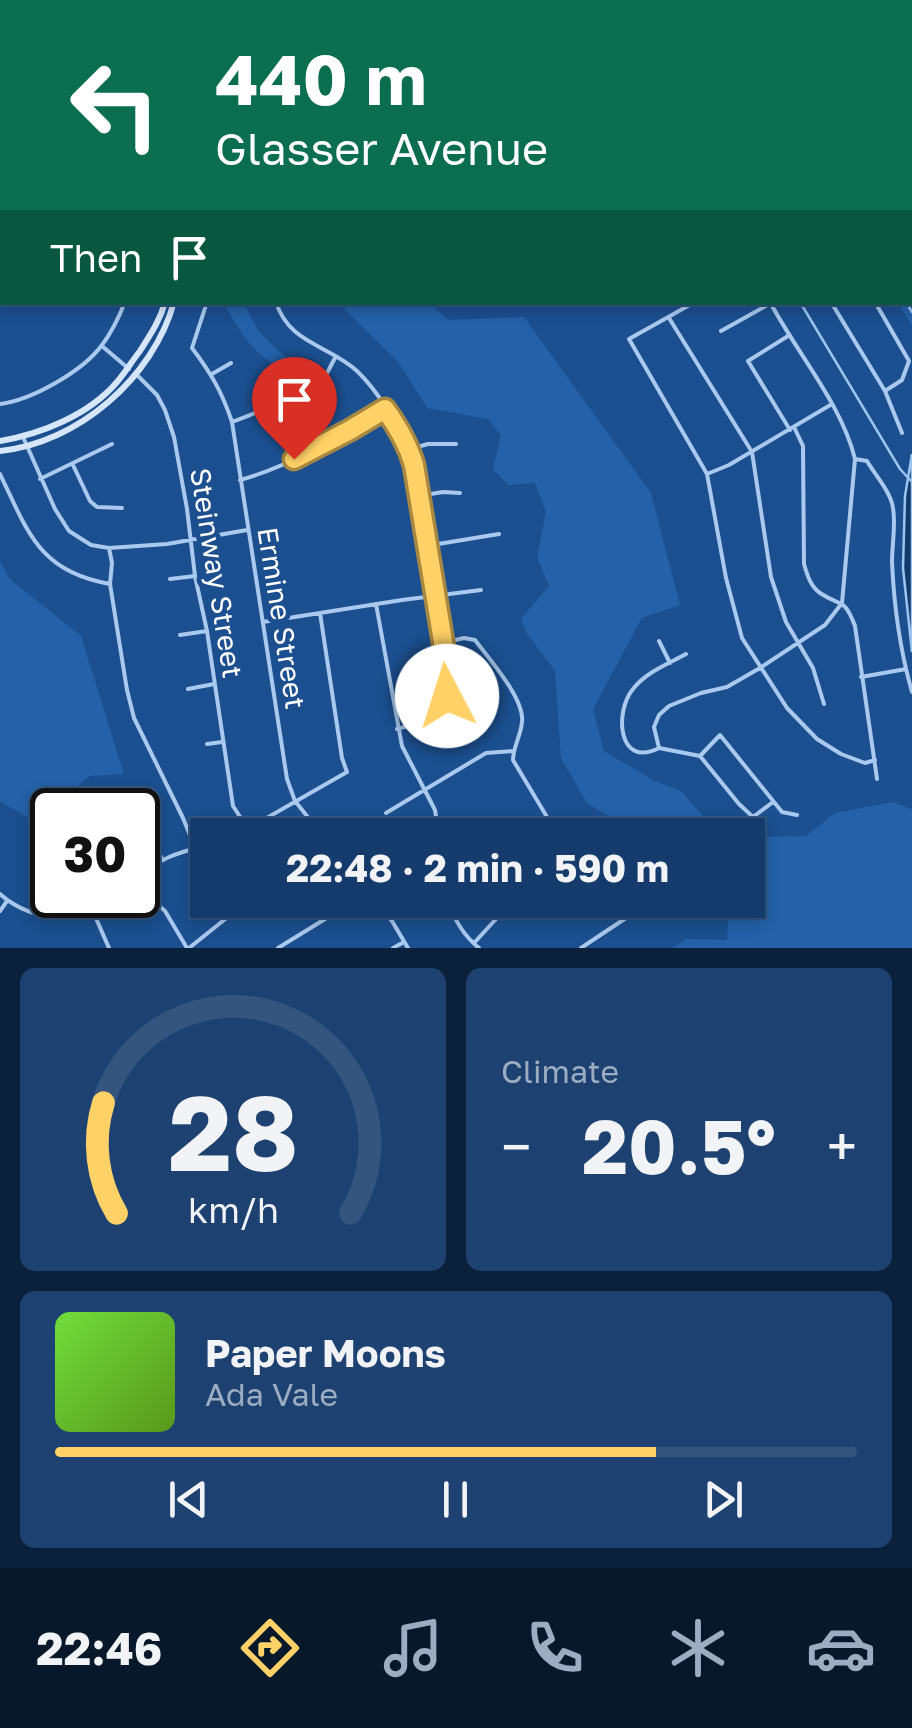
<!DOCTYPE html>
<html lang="en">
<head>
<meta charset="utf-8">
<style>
	:root { --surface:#143b6b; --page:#1d4271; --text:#f1f3f6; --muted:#9dadc1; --line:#33557e; --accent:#ffd166 }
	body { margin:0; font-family:"Golos Text",sans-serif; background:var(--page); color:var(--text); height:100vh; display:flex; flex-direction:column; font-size:38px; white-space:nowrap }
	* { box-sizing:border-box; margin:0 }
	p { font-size:32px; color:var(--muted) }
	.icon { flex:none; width:55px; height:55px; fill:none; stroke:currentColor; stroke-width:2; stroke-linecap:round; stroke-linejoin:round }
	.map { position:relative; height:948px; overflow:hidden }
	.details { display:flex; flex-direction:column; gap:20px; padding:20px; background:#0b203b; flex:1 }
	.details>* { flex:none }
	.top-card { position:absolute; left:0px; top:0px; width:912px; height:305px; box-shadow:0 5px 15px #0003,0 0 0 2px var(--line); background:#0b6e4f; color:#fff; overflow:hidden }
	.speed { position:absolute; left:30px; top:788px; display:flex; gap:20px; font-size:50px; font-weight:700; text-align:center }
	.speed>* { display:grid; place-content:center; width:130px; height:130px; border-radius:50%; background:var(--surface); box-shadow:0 5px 15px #0003,0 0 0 2px var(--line); line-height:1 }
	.speed .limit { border:5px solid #111; border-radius:15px; background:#fff; color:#111 }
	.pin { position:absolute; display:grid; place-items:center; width:85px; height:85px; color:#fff; margin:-102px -42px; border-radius:50% 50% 50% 0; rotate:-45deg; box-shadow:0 0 10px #0007 }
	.pin .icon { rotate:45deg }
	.me { position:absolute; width:110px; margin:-55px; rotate:355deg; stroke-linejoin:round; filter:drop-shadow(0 0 8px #0008) }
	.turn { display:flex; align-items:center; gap:35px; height:210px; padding:0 50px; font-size:45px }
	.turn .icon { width:130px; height:130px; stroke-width:2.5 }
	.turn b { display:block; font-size:70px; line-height:85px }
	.then { display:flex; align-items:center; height:95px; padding:0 50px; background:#0003; gap:20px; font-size:38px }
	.big { font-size:75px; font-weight:700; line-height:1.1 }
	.details .tile { flex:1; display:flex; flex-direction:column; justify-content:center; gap:15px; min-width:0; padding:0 35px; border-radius:15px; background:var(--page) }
	.details .dial { align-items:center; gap:0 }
	.dial svg { height:260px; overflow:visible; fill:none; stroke:var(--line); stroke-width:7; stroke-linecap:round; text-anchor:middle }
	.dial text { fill:var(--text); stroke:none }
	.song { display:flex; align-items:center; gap:30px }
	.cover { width:120px; height:120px; border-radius:15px; background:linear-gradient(135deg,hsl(100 70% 55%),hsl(90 70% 35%)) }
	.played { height:10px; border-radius:5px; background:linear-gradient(90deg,var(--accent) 75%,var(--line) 75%) }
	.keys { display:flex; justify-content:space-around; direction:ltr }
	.heat { display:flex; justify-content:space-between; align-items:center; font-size:55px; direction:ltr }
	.details .tiles { flex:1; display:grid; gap:20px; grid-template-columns:1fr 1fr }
	.tile:last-child { grid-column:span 2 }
	.trip { position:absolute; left:190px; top:818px; width:575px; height:100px; border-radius:0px; background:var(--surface); box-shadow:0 5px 15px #0003,0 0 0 2px var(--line); font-weight:700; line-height:100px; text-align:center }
	.menu { display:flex; height:160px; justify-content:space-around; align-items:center; background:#08182b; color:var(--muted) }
	.menu .icon { width:70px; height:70px }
	.menu .current { color:var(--accent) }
	.menu b { font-size:45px; color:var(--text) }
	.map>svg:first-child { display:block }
</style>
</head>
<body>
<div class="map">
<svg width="912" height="948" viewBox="0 0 912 948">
	<rect width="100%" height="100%" fill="#1b4f8f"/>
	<path fill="#2461a8" d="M 175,0 L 354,0 L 356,2 L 175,2 Z
		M 912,169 L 912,325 L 898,303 L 910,302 L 910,170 Z
		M 428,302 L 448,320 L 524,317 L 651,493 L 680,605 L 642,618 L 593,709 L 604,751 L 655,781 L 681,791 L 720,835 L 640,835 L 587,803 L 561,758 L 555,671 L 527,634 L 521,619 L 549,586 L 537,557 L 546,512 L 535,483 L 508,485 L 493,469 L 501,435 L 488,419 L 427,408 L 399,363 L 344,309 L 352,303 Z
		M 224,303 L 244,303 L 259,332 L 289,361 L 276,365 C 251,352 237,327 224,303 Z
		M 0,561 L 10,579 L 81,636 L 124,774 L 90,776 L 74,789 L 83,810 L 52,810 L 52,861 L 33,821 L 0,801 Z
		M 892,802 L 912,809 L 912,948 L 672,948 L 687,939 L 727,940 L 729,900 L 748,900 L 748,837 L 806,836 L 835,813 Z"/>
	<path fill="#123a6d" stroke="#9cc4f0" stroke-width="2.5" d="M 912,454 L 912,652 L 903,568 L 905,496 Z"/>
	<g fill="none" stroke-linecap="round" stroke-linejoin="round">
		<path stroke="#9cc4f0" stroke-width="2.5" d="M 618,0 L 620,2
			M 800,302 L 900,469 L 912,482
			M 906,302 L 912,312"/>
		<path stroke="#a9c9ee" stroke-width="4" d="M 364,0 L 366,2
			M 659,0 L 661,2
			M 724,0 L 725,2
			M 787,0 L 789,2
			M 853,0 L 855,2
			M 628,2 L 632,0
			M 0,69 L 2,70
			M 910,97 L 912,101
			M 910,123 L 912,122
			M 0,158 L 2,159
			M 910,164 L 912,163
			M 207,302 L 192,348 C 211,373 222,392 232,422 L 287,779 L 295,801 L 322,835
			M 276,302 C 289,344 329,345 357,371 C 379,392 396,423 410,449 L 450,684 C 442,717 426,721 397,729
			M 695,302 L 629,339 L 707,474 L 726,578 L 742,638 L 787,708 L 817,739 L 841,754 L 865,763 L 875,760
			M 770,302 C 797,353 842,405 855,459 L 842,603 L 825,625 L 760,668 L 727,687 L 701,693 L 669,706 L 659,715 L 654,727 L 659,748 L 700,756 L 739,804 L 753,817 L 773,802
			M 831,302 L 885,391 L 902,433
			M 875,302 L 909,361 L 902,380 L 885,391
			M 669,318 L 752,452 L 771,577 L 786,622 L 813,668 L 824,704
			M 721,331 L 771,303
			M 788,336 L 748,361 L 790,430
			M 102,346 L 129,369
			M 212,374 L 231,363
			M 137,375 L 157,395 L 165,410 L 174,437 L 187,509 L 195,576 L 207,631 L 233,806 L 248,829
			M 0,404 C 32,400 83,371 102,345 C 112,332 119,317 125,302
			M 232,422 C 253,414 315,390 327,373 C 330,368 332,363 335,358
			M 794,427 L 803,446 L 804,564 C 807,574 810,586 820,593 C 841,607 844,597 855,626 L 877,779
			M 23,437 L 55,509 L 69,531 L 91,545 L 109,548 L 167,544 L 247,530
			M 410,449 L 428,444 L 456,444
			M 855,459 L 867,461 C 875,475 891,492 893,508 C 896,525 892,545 892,562 C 894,607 900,650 912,692
			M 73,465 L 90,501 L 97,507 L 122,508
			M 0,474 C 28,532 39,572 110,584
			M 707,474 L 729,465 L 832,404
			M 40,479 L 112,444
			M 240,480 C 291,466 339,437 384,410
			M 418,496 L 443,492 L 460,493
			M 426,546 L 499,534
			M 109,548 L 112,563 L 110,584 L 127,690 L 134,718 L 183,818 L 195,848
			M 170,579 L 195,576
			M 376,604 L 402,746 L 435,810 L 439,835
			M 263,622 L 402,600 L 481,590
			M 180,635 L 207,631
			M 659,641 L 670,663
			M 443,643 L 464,638 L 475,640 C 489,659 525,699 522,722 C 521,735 513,747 513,760 L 547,817 L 564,835
			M 861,677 L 906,669
			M 188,689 L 214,684
			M 207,744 L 222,742
			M 659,748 C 618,769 614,712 633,689 C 646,672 668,664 686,654
			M 700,756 L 720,735 L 782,812 L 797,815
			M 126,799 L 133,810
			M 386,813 L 486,753 L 513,751
			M 138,816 L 150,835 L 162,859
			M 237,835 L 347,772 L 342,758 L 320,613
			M 520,835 L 547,817
			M 138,880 C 156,858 181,852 208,845
			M 138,887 L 165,911 L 187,948
			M 0,894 C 33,924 91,927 124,895
			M 375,900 L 392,921 L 408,948
			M 448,900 C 454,920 463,935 479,948
			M 0,911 L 7,901
			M 95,916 L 109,948
			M 474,943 L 507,907 L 522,900
			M 189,948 L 249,900
			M 278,948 L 356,900
			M 393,948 L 404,942
			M 581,948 L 632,914 L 636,900"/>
		<path stroke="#d6e6fa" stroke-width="6" d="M 158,0 L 158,2
			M 167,0 L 167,2
			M 0,441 C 41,434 89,415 117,382 C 125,373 132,361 140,351 C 150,335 160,321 165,302
			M 0,451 C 78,443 153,378 174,302"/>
	</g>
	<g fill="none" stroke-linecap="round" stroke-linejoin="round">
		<defs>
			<path id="route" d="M 294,459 L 350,430 L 385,409 C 398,427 408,444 414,465 L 450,684 L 447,696"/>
		</defs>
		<use href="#route" stroke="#a68842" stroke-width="25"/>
		<use href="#route" stroke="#ffd166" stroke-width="18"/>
	</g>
	<g text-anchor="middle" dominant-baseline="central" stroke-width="10" stroke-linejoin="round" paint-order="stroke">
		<g font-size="28" fill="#fff" stroke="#1b4f8f">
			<text transform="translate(217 573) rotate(81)">Steinway Street</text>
			<text transform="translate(282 618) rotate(81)">Ermine Street</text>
		</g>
	</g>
</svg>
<div class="speed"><div class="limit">30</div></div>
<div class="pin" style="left:294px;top:459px;background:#d93025"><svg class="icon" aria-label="arrive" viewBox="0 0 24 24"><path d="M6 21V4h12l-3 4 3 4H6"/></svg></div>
<svg class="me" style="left:447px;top:696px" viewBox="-20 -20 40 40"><circle r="19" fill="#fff"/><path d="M0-13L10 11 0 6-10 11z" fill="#ffd166"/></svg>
<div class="trip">22:48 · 2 min · 590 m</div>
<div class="top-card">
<div class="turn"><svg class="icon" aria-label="left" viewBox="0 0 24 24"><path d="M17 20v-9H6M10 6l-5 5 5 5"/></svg><div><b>440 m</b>Glasser Avenue</div></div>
<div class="then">Then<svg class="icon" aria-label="arrive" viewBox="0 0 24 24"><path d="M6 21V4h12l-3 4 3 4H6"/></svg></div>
</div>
</div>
<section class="details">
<div class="tiles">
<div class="tile dial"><svg viewBox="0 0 100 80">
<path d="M14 69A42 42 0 1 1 86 69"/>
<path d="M14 69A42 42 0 0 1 10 35" stroke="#ffd166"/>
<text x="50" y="56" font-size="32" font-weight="700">28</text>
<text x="50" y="72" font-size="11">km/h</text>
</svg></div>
<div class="tile"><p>Climate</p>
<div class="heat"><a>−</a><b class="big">20.5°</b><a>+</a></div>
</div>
<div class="tile">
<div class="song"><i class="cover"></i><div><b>Paper Moons</b><p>Ada Vale</p></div></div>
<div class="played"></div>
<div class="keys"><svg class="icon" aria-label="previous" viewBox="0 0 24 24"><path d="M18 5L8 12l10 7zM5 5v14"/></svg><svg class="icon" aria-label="pause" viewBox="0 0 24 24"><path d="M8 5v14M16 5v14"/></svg><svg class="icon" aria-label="next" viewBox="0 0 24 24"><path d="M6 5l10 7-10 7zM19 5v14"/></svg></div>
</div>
</div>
</section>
<nav class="menu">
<b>22:46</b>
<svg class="icon current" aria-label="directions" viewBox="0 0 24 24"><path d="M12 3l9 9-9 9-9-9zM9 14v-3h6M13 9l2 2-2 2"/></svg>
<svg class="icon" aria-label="music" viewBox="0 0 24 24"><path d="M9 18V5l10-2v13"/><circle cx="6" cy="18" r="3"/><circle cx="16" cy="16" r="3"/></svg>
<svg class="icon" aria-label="phone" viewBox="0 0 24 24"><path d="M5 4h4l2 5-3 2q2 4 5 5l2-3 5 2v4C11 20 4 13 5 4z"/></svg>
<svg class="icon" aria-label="climate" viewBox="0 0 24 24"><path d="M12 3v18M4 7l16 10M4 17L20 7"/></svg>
<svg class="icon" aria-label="car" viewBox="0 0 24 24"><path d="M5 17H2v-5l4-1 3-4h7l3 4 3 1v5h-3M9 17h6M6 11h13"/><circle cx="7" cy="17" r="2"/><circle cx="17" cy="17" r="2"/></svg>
</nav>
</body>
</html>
